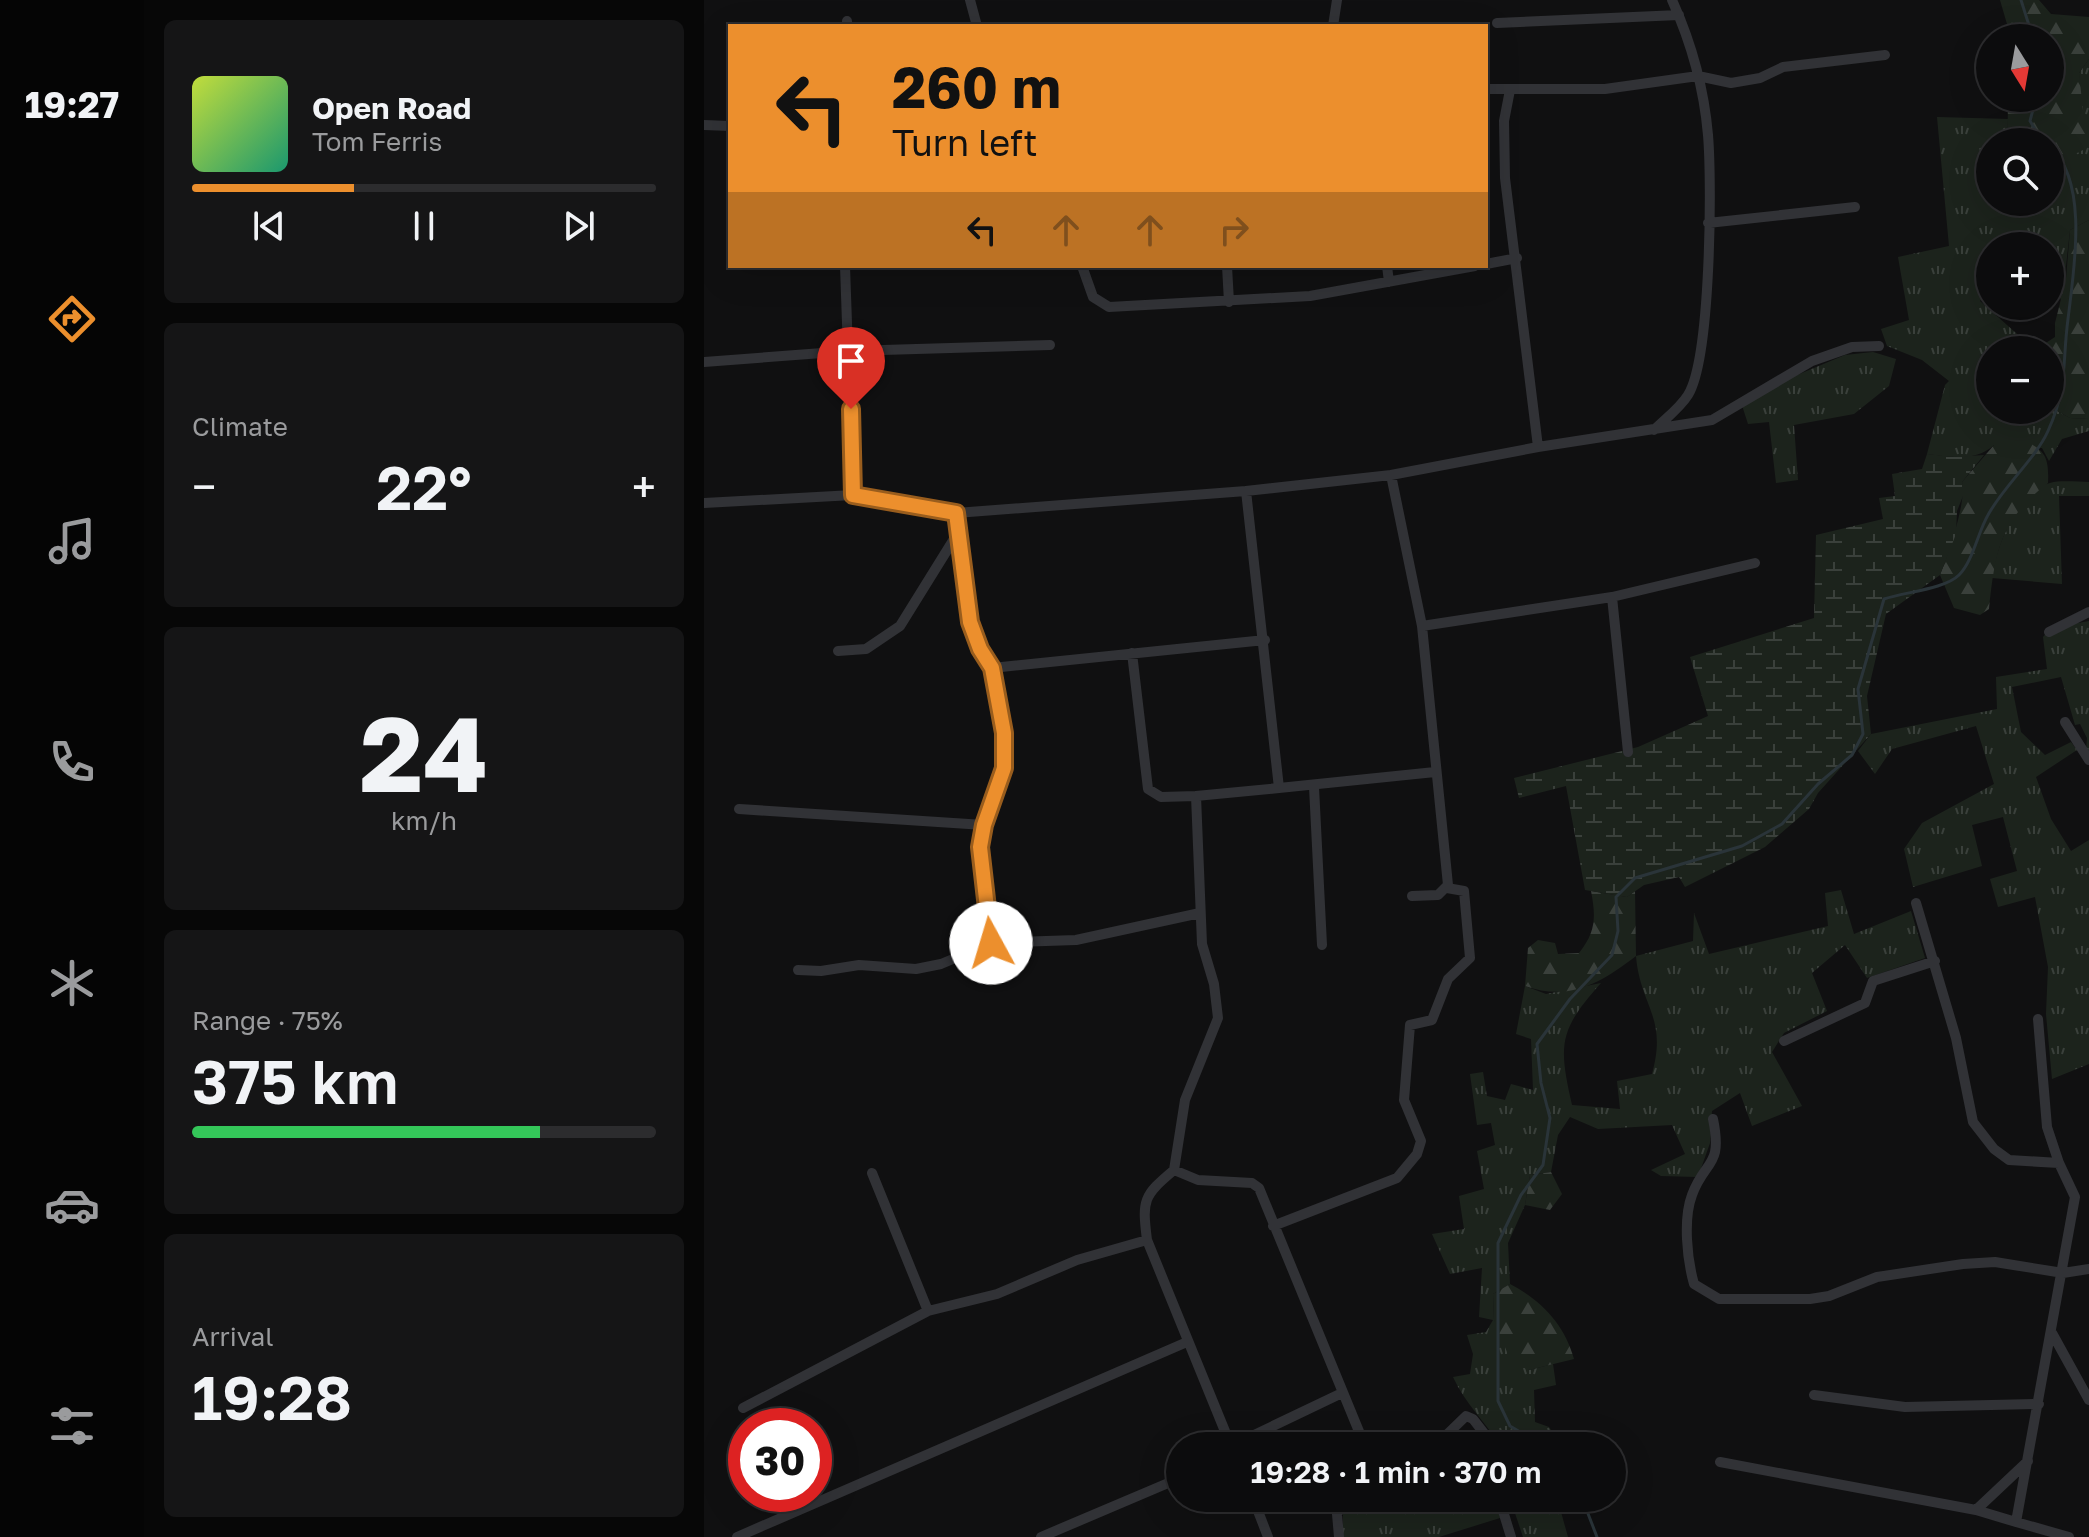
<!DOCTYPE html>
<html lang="en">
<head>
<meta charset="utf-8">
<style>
	:root { --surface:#0c0c0d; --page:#151516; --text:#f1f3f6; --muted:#9a9b9d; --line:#2c2c2e; --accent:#ec8f2d }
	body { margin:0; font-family:"Golos Text",sans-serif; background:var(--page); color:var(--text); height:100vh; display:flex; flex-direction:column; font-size:30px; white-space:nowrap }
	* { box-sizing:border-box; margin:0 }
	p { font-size:26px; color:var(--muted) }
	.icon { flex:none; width:44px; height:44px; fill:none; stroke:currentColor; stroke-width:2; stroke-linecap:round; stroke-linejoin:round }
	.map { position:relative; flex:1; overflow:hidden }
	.drawer { display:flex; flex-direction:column; gap:20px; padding:20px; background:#070707; width:560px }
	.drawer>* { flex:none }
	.hud { position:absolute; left:24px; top:24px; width:760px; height:244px; border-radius:0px; box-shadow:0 8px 32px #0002,0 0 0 2px var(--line); background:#ec8f2d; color:#111; overflow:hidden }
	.needle { width:52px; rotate:169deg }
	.fabs { position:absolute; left:1272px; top:24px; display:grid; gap:16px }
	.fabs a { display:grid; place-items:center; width:88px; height:88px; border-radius:50%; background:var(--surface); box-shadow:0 8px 32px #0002,0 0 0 2px var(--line); font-size:40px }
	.speed { position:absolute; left:24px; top:1408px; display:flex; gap:16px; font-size:40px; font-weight:700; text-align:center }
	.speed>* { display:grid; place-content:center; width:104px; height:104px; border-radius:50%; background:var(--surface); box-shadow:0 8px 32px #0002,0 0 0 2px var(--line); line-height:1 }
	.speed .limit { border:12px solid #d22; background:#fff; color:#111 }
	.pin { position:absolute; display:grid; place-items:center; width:68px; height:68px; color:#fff; margin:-82px -34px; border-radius:50% 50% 50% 0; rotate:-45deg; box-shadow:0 0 8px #0007 }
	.pin .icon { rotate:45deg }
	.me { position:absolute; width:88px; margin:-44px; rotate:354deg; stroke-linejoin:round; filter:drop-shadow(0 0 6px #0008) }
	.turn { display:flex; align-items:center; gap:28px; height:168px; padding:0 32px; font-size:36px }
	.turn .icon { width:104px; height:104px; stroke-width:2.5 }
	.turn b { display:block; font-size:56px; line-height:68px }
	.lanes { display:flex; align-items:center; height:76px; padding:0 32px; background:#0003; justify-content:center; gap:40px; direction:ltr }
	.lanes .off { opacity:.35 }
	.big { font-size:60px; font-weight:600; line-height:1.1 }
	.drawer .tile { flex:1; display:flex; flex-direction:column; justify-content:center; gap:12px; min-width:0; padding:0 28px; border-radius:12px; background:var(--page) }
	.drawer .dial { align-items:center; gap:0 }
	.dial b { font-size:104px; line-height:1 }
	.song { display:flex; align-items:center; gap:24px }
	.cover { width:96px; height:96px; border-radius:12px; background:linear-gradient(135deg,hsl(70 70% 55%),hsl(160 70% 35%)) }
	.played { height:8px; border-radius:4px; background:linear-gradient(90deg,var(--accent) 35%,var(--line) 35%) }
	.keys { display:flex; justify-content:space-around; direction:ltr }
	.heat { display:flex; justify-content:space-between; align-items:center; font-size:44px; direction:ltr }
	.charge { height:12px; border-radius:6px; background:linear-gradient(90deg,#34c759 75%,var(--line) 0) }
	.trip { position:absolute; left:462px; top:1432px; width:460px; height:80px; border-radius:40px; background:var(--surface); box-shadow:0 8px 32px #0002,0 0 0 2px var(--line); font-weight:600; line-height:80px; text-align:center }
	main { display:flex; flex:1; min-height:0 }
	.menu { display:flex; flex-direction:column; width:144px; justify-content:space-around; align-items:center; background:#050505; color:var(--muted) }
	.menu .icon { width:56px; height:56px }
	.menu .current { color:var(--accent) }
	.menu b { font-size:36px; color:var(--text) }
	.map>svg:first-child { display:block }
</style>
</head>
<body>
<main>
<nav class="menu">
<b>19:27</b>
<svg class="icon current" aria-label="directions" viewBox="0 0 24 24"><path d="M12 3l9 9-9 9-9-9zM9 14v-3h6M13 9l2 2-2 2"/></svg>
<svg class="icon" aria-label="music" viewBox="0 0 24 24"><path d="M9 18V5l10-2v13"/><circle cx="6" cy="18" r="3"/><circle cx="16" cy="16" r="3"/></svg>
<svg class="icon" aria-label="phone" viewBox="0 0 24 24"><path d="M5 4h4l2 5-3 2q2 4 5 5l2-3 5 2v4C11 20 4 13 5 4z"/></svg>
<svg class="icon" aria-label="climate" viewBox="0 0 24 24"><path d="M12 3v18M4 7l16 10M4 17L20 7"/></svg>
<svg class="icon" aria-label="car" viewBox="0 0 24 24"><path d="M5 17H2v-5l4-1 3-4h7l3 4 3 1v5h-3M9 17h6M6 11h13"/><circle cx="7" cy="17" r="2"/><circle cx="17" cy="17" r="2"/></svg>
<svg class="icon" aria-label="filters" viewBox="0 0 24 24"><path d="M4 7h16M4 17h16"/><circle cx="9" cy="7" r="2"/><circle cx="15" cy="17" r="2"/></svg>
</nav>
<section class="drawer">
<div class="tile">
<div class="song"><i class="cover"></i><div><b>Open Road</b><p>Tom Ferris</p></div></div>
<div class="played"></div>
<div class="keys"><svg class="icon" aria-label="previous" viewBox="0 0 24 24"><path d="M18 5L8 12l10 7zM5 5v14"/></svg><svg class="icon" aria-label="pause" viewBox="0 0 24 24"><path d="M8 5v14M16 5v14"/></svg><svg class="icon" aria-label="next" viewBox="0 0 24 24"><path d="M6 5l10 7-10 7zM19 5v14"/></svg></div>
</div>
<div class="tile"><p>Climate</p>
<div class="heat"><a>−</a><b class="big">22°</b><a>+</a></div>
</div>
<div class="tile dial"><b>24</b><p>km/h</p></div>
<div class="tile"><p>Range · 75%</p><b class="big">375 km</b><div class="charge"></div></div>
<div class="tile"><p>Arrival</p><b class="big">19:28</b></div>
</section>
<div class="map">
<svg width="1385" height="1537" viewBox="0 0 1385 1537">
	<defs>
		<pattern id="grass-tufts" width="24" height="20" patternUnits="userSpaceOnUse" patternTransform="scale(2)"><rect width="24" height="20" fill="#1c231c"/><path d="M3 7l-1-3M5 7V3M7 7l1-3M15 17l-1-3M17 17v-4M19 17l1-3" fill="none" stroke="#3a403b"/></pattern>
		<pattern id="forest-firs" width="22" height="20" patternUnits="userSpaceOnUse" patternTransform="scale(2)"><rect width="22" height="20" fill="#1c231c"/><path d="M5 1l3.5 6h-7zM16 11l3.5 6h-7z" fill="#3a403b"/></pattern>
		<pattern id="wetland-marsh" width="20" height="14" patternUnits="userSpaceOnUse" patternTransform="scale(2)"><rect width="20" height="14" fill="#1c231c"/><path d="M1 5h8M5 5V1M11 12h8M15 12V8" fill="none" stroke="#3a403b"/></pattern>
	</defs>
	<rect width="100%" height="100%" fill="#101011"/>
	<path fill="url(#grass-tufts)" d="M 1385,59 L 1385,220 L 1366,230 L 1358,302 L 1346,277 L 1346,246 L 1286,246 L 1286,290 L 1276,301 L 1331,350 L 1286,350 L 1286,410 L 1346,407 L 1366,418 L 1385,419 L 1385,431 L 1358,439 L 1345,461 L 1338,448 L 1290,445 C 1272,462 1246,457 1223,454 L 1241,385 L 1245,381 L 1218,360 L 1183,346 L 1177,329 L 1205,320 L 1194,257 L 1245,246 L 1233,117 L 1304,119 L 1303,142 L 1286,142 L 1286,202 L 1346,202 C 1346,157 1378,118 1375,73 Z
		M 1169,352 L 1192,359 L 1185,386 L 1150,414 L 1090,425 L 1094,480 L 1072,483 L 1065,422 L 1044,424 L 1036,399 L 1141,355 Z
		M 1385,482 L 1385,496 L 1355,496 L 1358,584 L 1288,578 C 1292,548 1312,492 1346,483 C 1357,480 1373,482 1385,482 Z
		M 1385,621 L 1385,764 L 1381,761 L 1383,738 L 1376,724 L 1371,725 L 1357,677 L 1308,687 L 1317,732 L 1341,755 L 1367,742 L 1373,750 L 1332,777 L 1347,819 L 1367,851 L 1385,840 L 1385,1064 L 1348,1079 L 1342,1014 L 1344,967 L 1331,897 L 1294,907 L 1286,879 L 1313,871 L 1299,817 L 1268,825 L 1278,866 L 1209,887 L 1200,849 L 1218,823 L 1290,784 L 1272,726 L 1188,749 L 1171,774 L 1154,751 L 1167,734 L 1293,709 L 1292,677 L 1343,669 L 1339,637 L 1347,628 Z
		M 1137,890 L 1150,934 L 1207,911 L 1221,958 L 1163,978 L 1141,945 L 1108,973 L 1123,1011 L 1080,1033 L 1068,1052 L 1098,1106 L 1048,1126 L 1036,1093 L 1008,1111 L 1006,1143 L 994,1177 L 957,1176 L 947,1170 L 981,1154 L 968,1125 L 894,1129 L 866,1117 L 854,1135 L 847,1172 L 826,1175 L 821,1205 L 804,1243 L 806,1284 L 789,1294 L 790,1320 L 825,1370 L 849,1364 L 852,1385 L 830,1390 L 831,1422 L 845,1427 L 857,1446 L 797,1446 C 781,1422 761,1403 749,1377 L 766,1374 L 769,1354 L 763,1335 L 782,1332 L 789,1320 L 775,1317 L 778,1268 L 746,1274 L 728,1234 L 760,1229 L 755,1196 L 780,1189 L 773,1151 L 791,1145 L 787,1123 L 773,1125 L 766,1074 L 779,1072 L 783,1096 L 801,1100 L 807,1084 L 829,1090 L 827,1039 L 812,1034 L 821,986 L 842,994 L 897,983 C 855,1030 854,1044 868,1105 L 916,1109 L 913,1081 L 948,1074 C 964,1017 936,1006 932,956 L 989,941 L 990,913 L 1005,954 L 1124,926 L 1121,893 Z
		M 648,1498 L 791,1498 L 796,1518 L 735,1537 L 639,1537 L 639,1514 Z
		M 806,1498 L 836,1498 L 838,1505 L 855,1505 L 864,1537 L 819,1537 Z"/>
	<path fill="url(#forest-firs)" d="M 1296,0 L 1335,0 L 1347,14 L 1385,17 L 1385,59 L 1375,73 L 1383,148 L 1353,163 L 1346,184 L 1346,142 L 1303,142 L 1304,108 L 1315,98 L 1346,98 L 1346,38 L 1302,38 L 1303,24 Z
		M 1385,220 L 1385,419 L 1366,418 L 1346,407 L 1346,350 L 1331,350 L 1351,337 L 1351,323 L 1362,279 L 1366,230 Z
		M 1319,440 C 1342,450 1345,458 1344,483 C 1296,520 1291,552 1285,609 L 1276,615 L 1250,608 L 1236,575 C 1244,555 1263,501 1258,482 L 1290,445 Z
		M 887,891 L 923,897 L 931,891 L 932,956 C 897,983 865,1002 821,986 L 824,948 L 834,940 L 851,943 L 854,954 L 875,953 C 892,932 892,917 887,891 Z
		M 847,1172 L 858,1194 L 846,1210 L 821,1205 L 826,1175 Z
		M 806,1284 C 837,1300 861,1325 870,1359 L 825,1370 L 807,1362 L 790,1320 L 789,1294 Z"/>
	<path fill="url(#wetland-marsh)" d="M 1223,454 L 1250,457 L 1280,455 L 1258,482 L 1261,491 L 1253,511 L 1252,534 L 1236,575 L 1182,614 L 1163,696 L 1167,734 L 1114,793 L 1105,809 L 1061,847 L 981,887 L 975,877 L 940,885 L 923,897 L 881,890 L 862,786 L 815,798 L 810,778 L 934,747 L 1004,716 L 986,657 L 1110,618 L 1112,535 L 1179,519 L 1175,498 L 1191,496 L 1188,474 L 1218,469 Z"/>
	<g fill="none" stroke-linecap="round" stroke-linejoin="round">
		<path stroke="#2a3439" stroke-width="3" d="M 1317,0 L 1329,38
			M 1332,98 L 1326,121 L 1339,142
			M 840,1446 L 806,1426 L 794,1401 L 794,1243 L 817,1195 L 839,1165 L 846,1118 L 837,1083 L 833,1044 L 866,999 L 908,955 L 914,931 L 912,897 L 931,878 L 1038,846 L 1078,824 L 1114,784 L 1148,755 L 1159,734 L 1154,689 L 1180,599 C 1201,592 1241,589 1255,575 C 1269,561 1274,532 1284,515 C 1299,487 1332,458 1344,431 C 1364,387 1358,364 1364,319 C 1370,269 1385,181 1346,147
			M 878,1498 L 893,1537"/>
		<path stroke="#313236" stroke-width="10" d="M 266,0 L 273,26
			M 143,21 L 143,26
			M 793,23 L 975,15
			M 629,26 L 633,0
			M 782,89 L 901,89 L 994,76 L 1027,83 L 1056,78 L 1079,67 L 1181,55
			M 806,90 L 800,121 L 801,178 L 834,447
			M 0,125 L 26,126
			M 1004,223 L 1151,207
			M 782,264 L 813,258
			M 141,266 L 149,495
			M 378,266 L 389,297 L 405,307 L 606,296 L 771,266
			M 523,266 L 525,302
			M 683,266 L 685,282
			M 0,362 L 145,351 L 346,345
			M 950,430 C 961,419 976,408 984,395 C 1007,358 1008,183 1004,135 C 1000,89 987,42 968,0
			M 687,475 L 718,626 L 744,885 L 734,895 L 708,896
			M 0,503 L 149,495 L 252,513 L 542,491 L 687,475 L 834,447 L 1008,420 L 1108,361 L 1148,347 L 1175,346
			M 252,513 L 266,622 L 276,649 L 288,668 L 300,733 L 300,768 L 280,825 L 276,847 L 287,943
			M 908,597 L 924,752
			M 718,626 L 908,597 L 1051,563
			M 1345,632 L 1385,612
			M 134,651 L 162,649 L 196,626 L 255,531
			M 428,653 L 444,789 L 457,797 L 492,796
			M 288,668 L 561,640
			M 1361,722 L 1385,760
			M 610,787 L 618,945
			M 575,788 L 731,772
			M 35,809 L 280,825
			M 94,970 L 117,971 L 155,965 L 212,969 L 237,964 L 287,943 L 372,940 L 496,913
			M 1334,1019 L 1343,1127 L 1355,1163
			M 1080,1041 L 1161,1003 L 1169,981 L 1231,961
			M 1009,1119 C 1019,1168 1001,1159 988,1195 C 979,1219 983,1259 990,1284 L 1015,1299 L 1106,1299 L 1125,1296 L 1173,1277 L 1259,1264 L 1291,1262 L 1359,1273 L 1385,1269
			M 470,1170 L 494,1180 L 548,1183 L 555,1188 L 661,1446
			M 168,1173 L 224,1311
			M 569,1226 L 693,1178 L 713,1154 L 717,1141 L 700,1100 L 706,1025 L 728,1020 L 744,979 L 766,958 L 760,891 L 743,888
			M 1348,1333 L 1385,1400
			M 1110,1395 L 1201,1407 L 1335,1404
			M 39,1408 L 224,1311 L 293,1294 L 373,1260 L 443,1240
			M 527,1446 L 443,1240 C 438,1200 439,1196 470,1170 L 481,1100 L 514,1018 L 510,984 L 498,944 L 492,796 L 575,788 L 542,491
			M 527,1446 L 638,1393
			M 731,1446 L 762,1416 L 769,1419 L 790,1446
			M 1016,1462 L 1272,1510 L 1312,1522 L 1371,1197 L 1355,1163 L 1305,1160 L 1290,1149 L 1269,1122 L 1252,1038 L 1212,903
			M 549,1498 L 564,1537
			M 795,1498 L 807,1537
			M 1272,1510 L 1324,1461
			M 1312,1522 L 1365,1537
			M 33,1537 L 483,1342
			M 337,1537 L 476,1478
			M 635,1537 L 633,1514 L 642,1498"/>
	</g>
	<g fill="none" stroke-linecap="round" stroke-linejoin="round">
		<defs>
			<path id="route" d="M 147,409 L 149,495 L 252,513 L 266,622 L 276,649 L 288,668 L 300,733 L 300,768 L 280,825 L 276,847 L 287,943"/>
		</defs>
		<use href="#route" stroke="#995d1d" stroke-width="20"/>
		<use href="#route" stroke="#ec8f2d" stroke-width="14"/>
	</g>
</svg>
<div class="fabs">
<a><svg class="needle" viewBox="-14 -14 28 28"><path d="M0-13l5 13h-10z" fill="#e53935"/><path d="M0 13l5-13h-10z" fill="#9a9b9d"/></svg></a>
<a><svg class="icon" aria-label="search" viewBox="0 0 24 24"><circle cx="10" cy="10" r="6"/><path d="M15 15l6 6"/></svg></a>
<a>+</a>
<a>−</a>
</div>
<div class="speed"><div class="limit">30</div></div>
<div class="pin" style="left:147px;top:409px;background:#d93025"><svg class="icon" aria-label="arrive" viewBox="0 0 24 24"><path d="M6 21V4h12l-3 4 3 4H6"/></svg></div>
<svg class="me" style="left:287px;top:943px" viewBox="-20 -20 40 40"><circle r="19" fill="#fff"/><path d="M0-13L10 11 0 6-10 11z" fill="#ec8f2d"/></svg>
<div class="trip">19:28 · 1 min · 370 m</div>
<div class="hud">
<div class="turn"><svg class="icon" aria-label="left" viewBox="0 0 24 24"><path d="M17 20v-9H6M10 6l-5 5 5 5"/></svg><div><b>260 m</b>Turn left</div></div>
<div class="lanes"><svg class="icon" aria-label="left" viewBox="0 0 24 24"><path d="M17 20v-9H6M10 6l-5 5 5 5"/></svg><svg class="icon off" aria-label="ahead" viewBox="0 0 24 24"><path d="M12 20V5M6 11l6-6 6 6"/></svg><svg class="icon off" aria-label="ahead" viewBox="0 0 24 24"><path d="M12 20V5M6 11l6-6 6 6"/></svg><svg class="icon off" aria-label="right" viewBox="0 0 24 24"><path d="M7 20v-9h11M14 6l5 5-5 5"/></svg></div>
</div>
</div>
</main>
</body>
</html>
